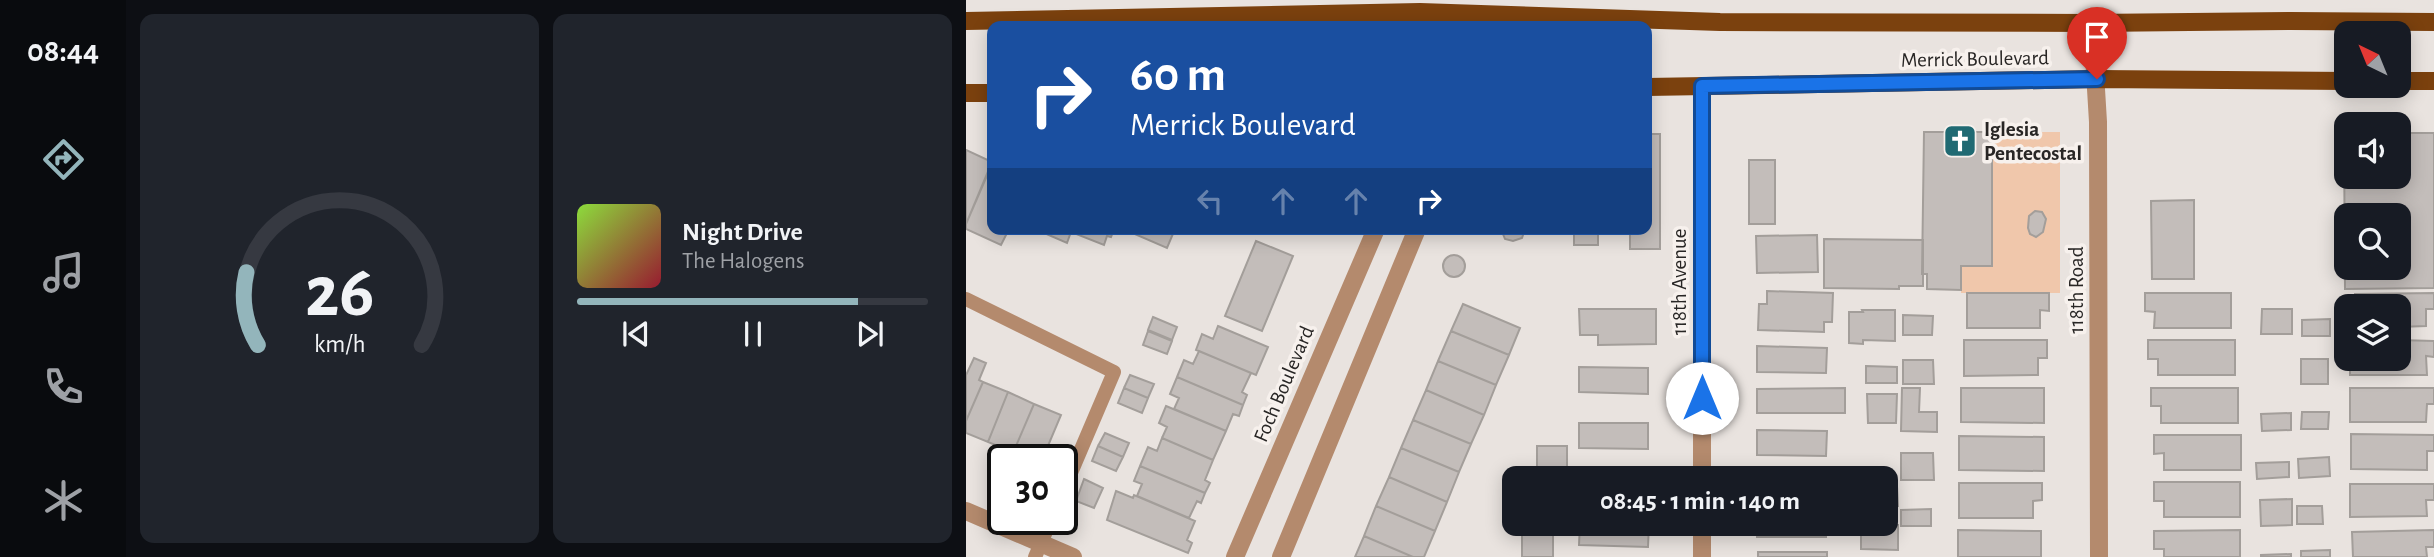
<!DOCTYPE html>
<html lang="en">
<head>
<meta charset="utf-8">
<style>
	:root { --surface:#171b24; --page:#20242c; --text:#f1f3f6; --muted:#9ea1a6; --line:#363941; --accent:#93b5bb }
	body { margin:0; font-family:"Alegreya Sans",sans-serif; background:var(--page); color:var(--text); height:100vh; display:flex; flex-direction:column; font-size:26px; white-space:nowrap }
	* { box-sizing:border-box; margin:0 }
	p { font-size:23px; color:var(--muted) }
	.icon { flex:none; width:38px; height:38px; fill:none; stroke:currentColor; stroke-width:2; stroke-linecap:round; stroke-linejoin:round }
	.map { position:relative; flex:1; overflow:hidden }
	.side { display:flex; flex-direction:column; gap:14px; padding:14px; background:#0d0f14; width:840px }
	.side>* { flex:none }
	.hud { position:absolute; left:21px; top:21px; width:665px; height:214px; border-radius:14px; box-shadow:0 4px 18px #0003; background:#1a4fa0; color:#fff; overflow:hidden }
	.needle { width:46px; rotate:317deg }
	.buttons { position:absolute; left:1368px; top:21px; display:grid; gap:14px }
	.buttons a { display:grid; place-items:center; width:77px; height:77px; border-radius:14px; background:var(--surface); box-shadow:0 4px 18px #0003; font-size:35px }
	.speed { position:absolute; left:21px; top:444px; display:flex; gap:14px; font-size:35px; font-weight:700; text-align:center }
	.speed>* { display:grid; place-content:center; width:91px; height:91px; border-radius:50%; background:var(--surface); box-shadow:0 4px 18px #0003; line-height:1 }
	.speed .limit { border:4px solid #111; border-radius:10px; background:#fff; color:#111 }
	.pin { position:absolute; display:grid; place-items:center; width:60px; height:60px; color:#fff; margin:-72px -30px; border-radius:50% 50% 50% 0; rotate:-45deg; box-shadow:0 0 7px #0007 }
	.pin .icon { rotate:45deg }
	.me { position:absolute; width:77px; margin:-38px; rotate:0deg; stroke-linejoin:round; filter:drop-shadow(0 0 5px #0008) }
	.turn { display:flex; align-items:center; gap:24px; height:147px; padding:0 28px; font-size:32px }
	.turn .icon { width:91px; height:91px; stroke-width:2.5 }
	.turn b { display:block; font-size:49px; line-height:60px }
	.lanes { display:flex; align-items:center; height:66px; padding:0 28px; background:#0003; justify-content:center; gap:35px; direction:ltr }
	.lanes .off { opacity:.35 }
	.side .tile { flex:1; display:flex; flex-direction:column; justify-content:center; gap:10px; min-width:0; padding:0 24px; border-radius:14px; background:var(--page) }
	.side .dial { align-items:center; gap:0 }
	.dial svg { height:182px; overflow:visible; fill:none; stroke:var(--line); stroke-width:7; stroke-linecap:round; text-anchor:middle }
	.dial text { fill:var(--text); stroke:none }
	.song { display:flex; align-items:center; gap:21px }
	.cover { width:84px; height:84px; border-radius:10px; background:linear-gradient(135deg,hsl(90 70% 55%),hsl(350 70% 35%)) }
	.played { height:7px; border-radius:4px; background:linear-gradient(90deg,var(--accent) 80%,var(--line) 80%) }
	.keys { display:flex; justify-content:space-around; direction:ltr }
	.side .tiles { flex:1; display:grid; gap:14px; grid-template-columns:repeat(2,1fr) }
	.trip { position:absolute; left:536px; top:466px; width:396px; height:70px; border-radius:14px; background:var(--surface); box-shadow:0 4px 18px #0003; font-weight:700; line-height:70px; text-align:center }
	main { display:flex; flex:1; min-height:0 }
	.tab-bar { display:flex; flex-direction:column; width:126px; justify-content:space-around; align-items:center; background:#090b0e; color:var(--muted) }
	.tab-bar .icon { width:49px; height:49px }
	.tab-bar .current { color:var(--accent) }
	.tab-bar b { font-size:32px; color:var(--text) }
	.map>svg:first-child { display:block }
</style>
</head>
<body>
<main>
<nav class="tab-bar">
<b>08:44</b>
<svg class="icon current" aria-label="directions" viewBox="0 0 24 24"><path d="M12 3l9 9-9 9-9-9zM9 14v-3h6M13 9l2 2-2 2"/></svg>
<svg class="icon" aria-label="music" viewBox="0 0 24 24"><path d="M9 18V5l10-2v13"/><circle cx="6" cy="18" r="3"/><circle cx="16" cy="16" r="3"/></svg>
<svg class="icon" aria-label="phone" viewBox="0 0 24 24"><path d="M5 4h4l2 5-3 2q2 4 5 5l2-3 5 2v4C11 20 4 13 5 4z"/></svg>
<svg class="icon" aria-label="climate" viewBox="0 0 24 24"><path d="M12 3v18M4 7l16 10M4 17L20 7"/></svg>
</nav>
<section class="side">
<div class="tiles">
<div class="tile dial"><svg viewBox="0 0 100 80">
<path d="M14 69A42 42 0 1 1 86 69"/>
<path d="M14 69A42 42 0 0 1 9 37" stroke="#93b5bb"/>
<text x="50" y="56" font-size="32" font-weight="700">26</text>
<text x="50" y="72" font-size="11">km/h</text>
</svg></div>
<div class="tile">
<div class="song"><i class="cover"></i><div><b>Night Drive</b><p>The Halogens</p></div></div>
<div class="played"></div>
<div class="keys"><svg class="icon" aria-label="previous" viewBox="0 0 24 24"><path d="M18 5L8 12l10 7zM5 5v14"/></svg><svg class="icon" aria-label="pause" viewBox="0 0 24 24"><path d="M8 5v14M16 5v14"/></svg><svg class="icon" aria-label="next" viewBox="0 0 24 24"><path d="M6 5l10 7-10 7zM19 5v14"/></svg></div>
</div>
</div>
</section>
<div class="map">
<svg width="1468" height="557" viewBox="0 0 1468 557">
	<rect width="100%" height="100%" fill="#e9e3df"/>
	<path fill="#f0c7ab" d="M 1026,132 L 1094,132 L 1094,293 L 995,293 L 995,266 L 1026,265 Z"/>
	<path fill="#c3bdba" stroke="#a39e9a" stroke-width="2" fill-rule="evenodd" d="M 958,132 L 1026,132 L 1026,266 L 995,266 L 995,290 L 961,289 L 961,274 L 956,274 Z
		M 1378,133 L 1381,133 L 1381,177 L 1433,177 L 1433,133 L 1468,133 L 1468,288 L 1379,289 ZM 1381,215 L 1433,215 L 1433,268 L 1381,268 Z
		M 681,134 L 694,134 L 694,249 L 664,249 L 664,229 L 681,229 Z
		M 0,150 L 26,162 L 0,224 Z
		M 783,160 L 809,160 L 809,224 L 783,224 Z
		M 26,164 L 26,229 L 43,229 L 35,245 L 0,229 L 0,224 Z
		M 1228,200 L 1228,279 L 1186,279 L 1185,201 Z
		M 1069,211 L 1076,212 L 1080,219 L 1077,232 L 1070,237 L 1064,234 L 1062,228 L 1063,216 Z
		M 69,229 L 106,229 L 101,243 Z
		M 106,229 L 148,229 L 145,237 L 141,236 L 138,245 L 105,232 Z
		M 165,229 L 209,229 L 201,248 L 164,232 Z
		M 535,229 L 559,229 L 556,238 L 547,241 L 539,239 Z
		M 632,229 L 632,245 L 608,245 L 608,230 L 604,229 Z
		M 851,235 L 852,272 L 791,273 L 790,236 Z
		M 858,239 L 957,240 L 957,286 L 933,286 L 933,289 L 858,288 Z
		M 290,241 L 327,256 L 296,331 L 259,316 Z
		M477 266a11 11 0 1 1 22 0a11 11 0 1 1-22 0Z
		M 801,291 L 867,293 L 866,322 L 858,322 L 858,332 L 792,330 L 793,304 L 801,304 Z
		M 1001,293 L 1083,293 L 1083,311 L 1074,310 L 1074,328 L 1001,328 Z
		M 1179,293 L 1265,293 L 1265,328 L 1188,328 L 1189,312 L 1179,311 Z
		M 1468,293 L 1468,309 L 1460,309 L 1460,326 L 1433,327 L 1433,306 L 1389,306 L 1389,294 Z
		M 497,304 L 554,328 L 543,355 L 485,331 Z
		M 613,309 L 690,309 L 690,344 L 632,345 L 632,335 L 614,335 Z
		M 1296,309 L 1326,309 L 1326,334 L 1295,334 Z
		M 896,310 L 929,310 L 929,341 L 897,340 L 897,344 L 883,343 L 883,312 L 897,312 Z
		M 937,315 L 967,316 L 966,335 L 937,335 Z
		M 187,317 L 211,327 L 206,340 L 182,330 Z
		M 1364,319 L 1364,336 L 1336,336 L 1336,320 Z
		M 252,326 L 302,347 L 290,375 L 230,350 L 236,334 L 247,339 Z
		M 182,331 L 206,341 L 201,354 L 177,345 Z
		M 485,331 L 543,355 L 530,385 L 472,361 Z
		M 998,340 L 1081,340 L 1081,358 L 1072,358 L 1072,375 L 998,376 Z
		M 1182,340 L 1269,340 L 1269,375 L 1192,375 L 1192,359 L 1182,359 Z
		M 1433,340 L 1468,341 L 1468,357 L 1460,356 L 1461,375 L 1384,375 L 1384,359 L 1433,359 Z
		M 791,346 L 861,348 L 860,373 L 791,372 Z
		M 233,351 L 285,373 L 276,392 L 281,395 L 277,405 L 211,377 L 218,360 L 227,364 Z
		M 8,358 L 20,363 L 13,380 L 17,382 L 0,421 L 0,375 Z
		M 1335,359 L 1362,359 L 1362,384 L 1335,384 Z
		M 937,360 L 967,360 L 968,384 L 937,384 Z
		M 472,361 L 530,385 L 518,415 L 460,390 Z
		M 900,366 L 931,367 L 931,383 L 900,383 Z
		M 613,367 L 682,368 L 682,394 L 613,392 Z
		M 164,375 L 188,384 L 182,398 L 158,388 Z
		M 211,377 L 277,405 L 273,416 L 267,414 L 260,431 L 208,409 L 213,398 L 204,394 Z
		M 17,382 L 42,392 L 22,442 L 0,433 L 0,421 Z
		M 158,388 L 182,398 L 176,413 L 152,403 Z
		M 879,388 L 879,413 L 791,413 L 791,389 Z
		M 936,388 L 954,388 L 953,412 L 971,412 L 971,432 L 935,431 Z
		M 995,388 L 1078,388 L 1078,423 L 995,422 Z
		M 1185,388 L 1272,388 L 1272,423 L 1195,423 L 1195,406 L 1185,406 Z
		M 1384,388 L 1468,388 L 1468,404 L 1461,404 L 1460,422 L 1384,422 Z
		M 460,390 L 518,415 L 505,444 L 447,420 Z
		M 42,392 L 68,404 L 44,460 L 35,457 L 39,449 L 22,442 Z
		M 901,394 L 931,394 L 930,423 L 902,423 Z
		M 68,404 L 95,415 L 76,460 L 44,460 Z
		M 200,406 L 260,431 L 247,460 L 196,438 L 201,427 L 193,423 Z
		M 1336,412 L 1363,412 L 1362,429 L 1335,429 Z
		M 1325,413 L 1325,430 L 1296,431 L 1295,414 Z
		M 447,420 L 505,444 L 493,472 L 435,448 Z
		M 613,423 L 682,423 L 682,449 L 613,448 Z
		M 791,430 L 861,431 L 860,456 L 791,455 Z
		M 139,433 L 163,443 L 157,457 L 132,446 Z
		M 1385,434 L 1468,435 L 1468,451 L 1461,451 L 1461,470 L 1385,469 Z
		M 1188,435 L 1275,435 L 1275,470 L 1198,470 L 1198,453 L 1188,454 Z
		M 993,436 L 1078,437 L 1078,471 L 993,470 Z
		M 196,438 L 247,460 L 239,480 L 244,483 L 239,493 L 174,466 L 182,447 L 191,451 Z
		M 132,446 L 157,457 L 150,471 L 126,461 Z
		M 571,446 L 601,446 L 601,467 L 571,467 Z
		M 435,448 L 493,472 L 481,502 L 423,477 Z
		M 935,453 L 967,453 L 968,480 L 935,480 Z
		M 1363,457 L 1364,476 L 1333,478 L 1332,459 Z
		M 1323,462 L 1323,477 L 1291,479 L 1290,463 Z
		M 174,466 L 239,493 L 235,503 L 231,501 L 223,518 L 171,496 L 176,484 L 168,481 Z
		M 791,471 L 860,472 L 860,478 L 791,478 Z
		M 613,473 L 682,472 L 682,478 L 613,478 Z
		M 423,477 L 481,502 L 469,531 L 410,506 Z
		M 118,479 L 137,488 L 128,508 L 110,501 Z
		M 1188,482 L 1274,482 L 1274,517 L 1198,517 L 1198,501 L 1188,501 Z
		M 993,483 L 1076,483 L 1076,500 L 1067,501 L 1067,518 L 993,518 Z
		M 1384,484 L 1468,484 L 1468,500 L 1460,500 L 1461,516 L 1384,517 Z
		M 919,486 L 931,486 L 932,506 L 919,507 Z
		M 150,491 L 167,498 L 168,495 L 229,521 L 221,540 L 226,543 L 222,553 L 141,520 Z
		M 1326,499 L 1326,525 L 1295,526 L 1294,500 Z
		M 410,506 L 469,531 L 458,557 L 447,557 L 398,536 Z
		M 1331,506 L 1356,506 L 1357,524 L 1331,524 Z
		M 965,509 L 965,526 L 935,526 L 935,510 Z
		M 556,523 L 587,523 L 587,557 L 556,557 Z
		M 614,523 L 683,523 L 682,547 L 613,545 Z
		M 791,523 L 860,523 L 860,537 L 791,537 Z
		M 895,524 L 932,525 L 932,550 L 895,549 Z
		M 992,530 L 1075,531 L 1075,557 L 992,557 Z
		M 1274,530 L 1274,557 L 1198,557 L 1198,549 L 1188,549 L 1188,531 Z
		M 1468,530 L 1468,547 L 1460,547 L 1461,557 L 1387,557 L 1386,532 Z
		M 398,536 L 447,557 L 389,557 Z
		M 1364,550 L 1364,557 L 1335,557 L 1335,551 Z
		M 792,552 L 861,552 L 861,557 L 792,557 Z
		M 1325,554 L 1325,557 L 1295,557 L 1295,555 Z"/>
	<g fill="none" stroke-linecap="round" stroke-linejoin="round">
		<path stroke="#b48a6d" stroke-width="14" d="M 0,299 L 148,372 L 96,494
			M 69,557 L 85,520"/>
		<path stroke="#b48a6d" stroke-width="18" d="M 1126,23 L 1132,122 L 1133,557
			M 736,86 L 736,478
			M 0,511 L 107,557
			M 736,523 L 736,557
			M 269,557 L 410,229
			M 315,557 L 451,229"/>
		<path stroke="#7b410e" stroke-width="18" d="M 0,21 L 454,12 L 754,22 L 1126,23 L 1325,21 L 1468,22
			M 1433,81 L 1468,81
			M 681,87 L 1131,79 L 1381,81
			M 0,93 L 26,93"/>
	</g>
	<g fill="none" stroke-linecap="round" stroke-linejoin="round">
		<defs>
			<path id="route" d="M 736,398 L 736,86 L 1131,79"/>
		</defs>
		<use href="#route" stroke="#114b97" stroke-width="18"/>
		<use href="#route" stroke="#1a73e8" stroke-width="12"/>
	</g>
	<defs>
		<symbol id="church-square" viewBox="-11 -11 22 22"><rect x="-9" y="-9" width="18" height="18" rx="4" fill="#206a73" stroke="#f7f1ed"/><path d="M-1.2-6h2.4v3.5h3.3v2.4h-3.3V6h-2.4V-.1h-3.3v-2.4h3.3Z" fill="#fff"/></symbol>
	</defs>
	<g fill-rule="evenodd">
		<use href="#church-square" x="975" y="122" width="38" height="38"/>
	</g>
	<g text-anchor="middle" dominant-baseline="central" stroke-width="7" stroke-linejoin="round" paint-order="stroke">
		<g font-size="21" fill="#282625" stroke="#f7f1ed">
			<text transform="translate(1009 59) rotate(-1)">Merrick Boulevard</text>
			<text transform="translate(713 282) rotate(-90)">118th Avenue</text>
			<text transform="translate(1110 290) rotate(-90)">118th Road</text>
			<text transform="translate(318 384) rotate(-67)">Foch Boulevard</text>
		</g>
		<g font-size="21" font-weight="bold" fill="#282625" stroke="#f7f1ed" text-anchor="start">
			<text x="1018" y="129">Iglesia<tspan x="1018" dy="24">Pentecostal</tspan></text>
		</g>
	</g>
</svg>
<div class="buttons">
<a><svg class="needle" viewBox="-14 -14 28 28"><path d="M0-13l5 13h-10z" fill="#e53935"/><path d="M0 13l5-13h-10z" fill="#9ea1a6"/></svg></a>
<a><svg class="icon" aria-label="sound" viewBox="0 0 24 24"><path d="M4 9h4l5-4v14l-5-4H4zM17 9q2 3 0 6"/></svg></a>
<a><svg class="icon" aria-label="search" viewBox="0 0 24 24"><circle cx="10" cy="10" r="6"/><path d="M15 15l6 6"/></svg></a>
<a><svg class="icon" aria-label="layers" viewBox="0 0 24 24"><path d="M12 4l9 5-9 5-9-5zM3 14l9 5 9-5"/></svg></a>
</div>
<div class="speed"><div class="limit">30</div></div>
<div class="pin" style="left:1131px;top:79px;background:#d93025"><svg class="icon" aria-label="arrive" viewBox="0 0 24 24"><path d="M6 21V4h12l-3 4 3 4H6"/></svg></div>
<svg class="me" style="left:736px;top:398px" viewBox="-20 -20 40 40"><circle r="19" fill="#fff"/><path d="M0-13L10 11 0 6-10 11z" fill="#1a73e8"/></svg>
<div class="trip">08:45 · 1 min · 140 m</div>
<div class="hud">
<div class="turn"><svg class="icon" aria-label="right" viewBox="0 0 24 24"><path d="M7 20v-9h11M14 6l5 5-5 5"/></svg><div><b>60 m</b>Merrick Boulevard</div></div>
<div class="lanes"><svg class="icon off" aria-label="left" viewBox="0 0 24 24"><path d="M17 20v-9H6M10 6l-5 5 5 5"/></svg><svg class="icon off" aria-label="ahead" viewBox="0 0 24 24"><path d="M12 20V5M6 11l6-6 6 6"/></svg><svg class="icon off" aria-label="ahead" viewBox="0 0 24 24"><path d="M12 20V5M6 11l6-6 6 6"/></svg><svg class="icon" aria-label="right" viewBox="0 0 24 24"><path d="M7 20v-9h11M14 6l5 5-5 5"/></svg></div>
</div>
</div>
</main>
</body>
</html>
